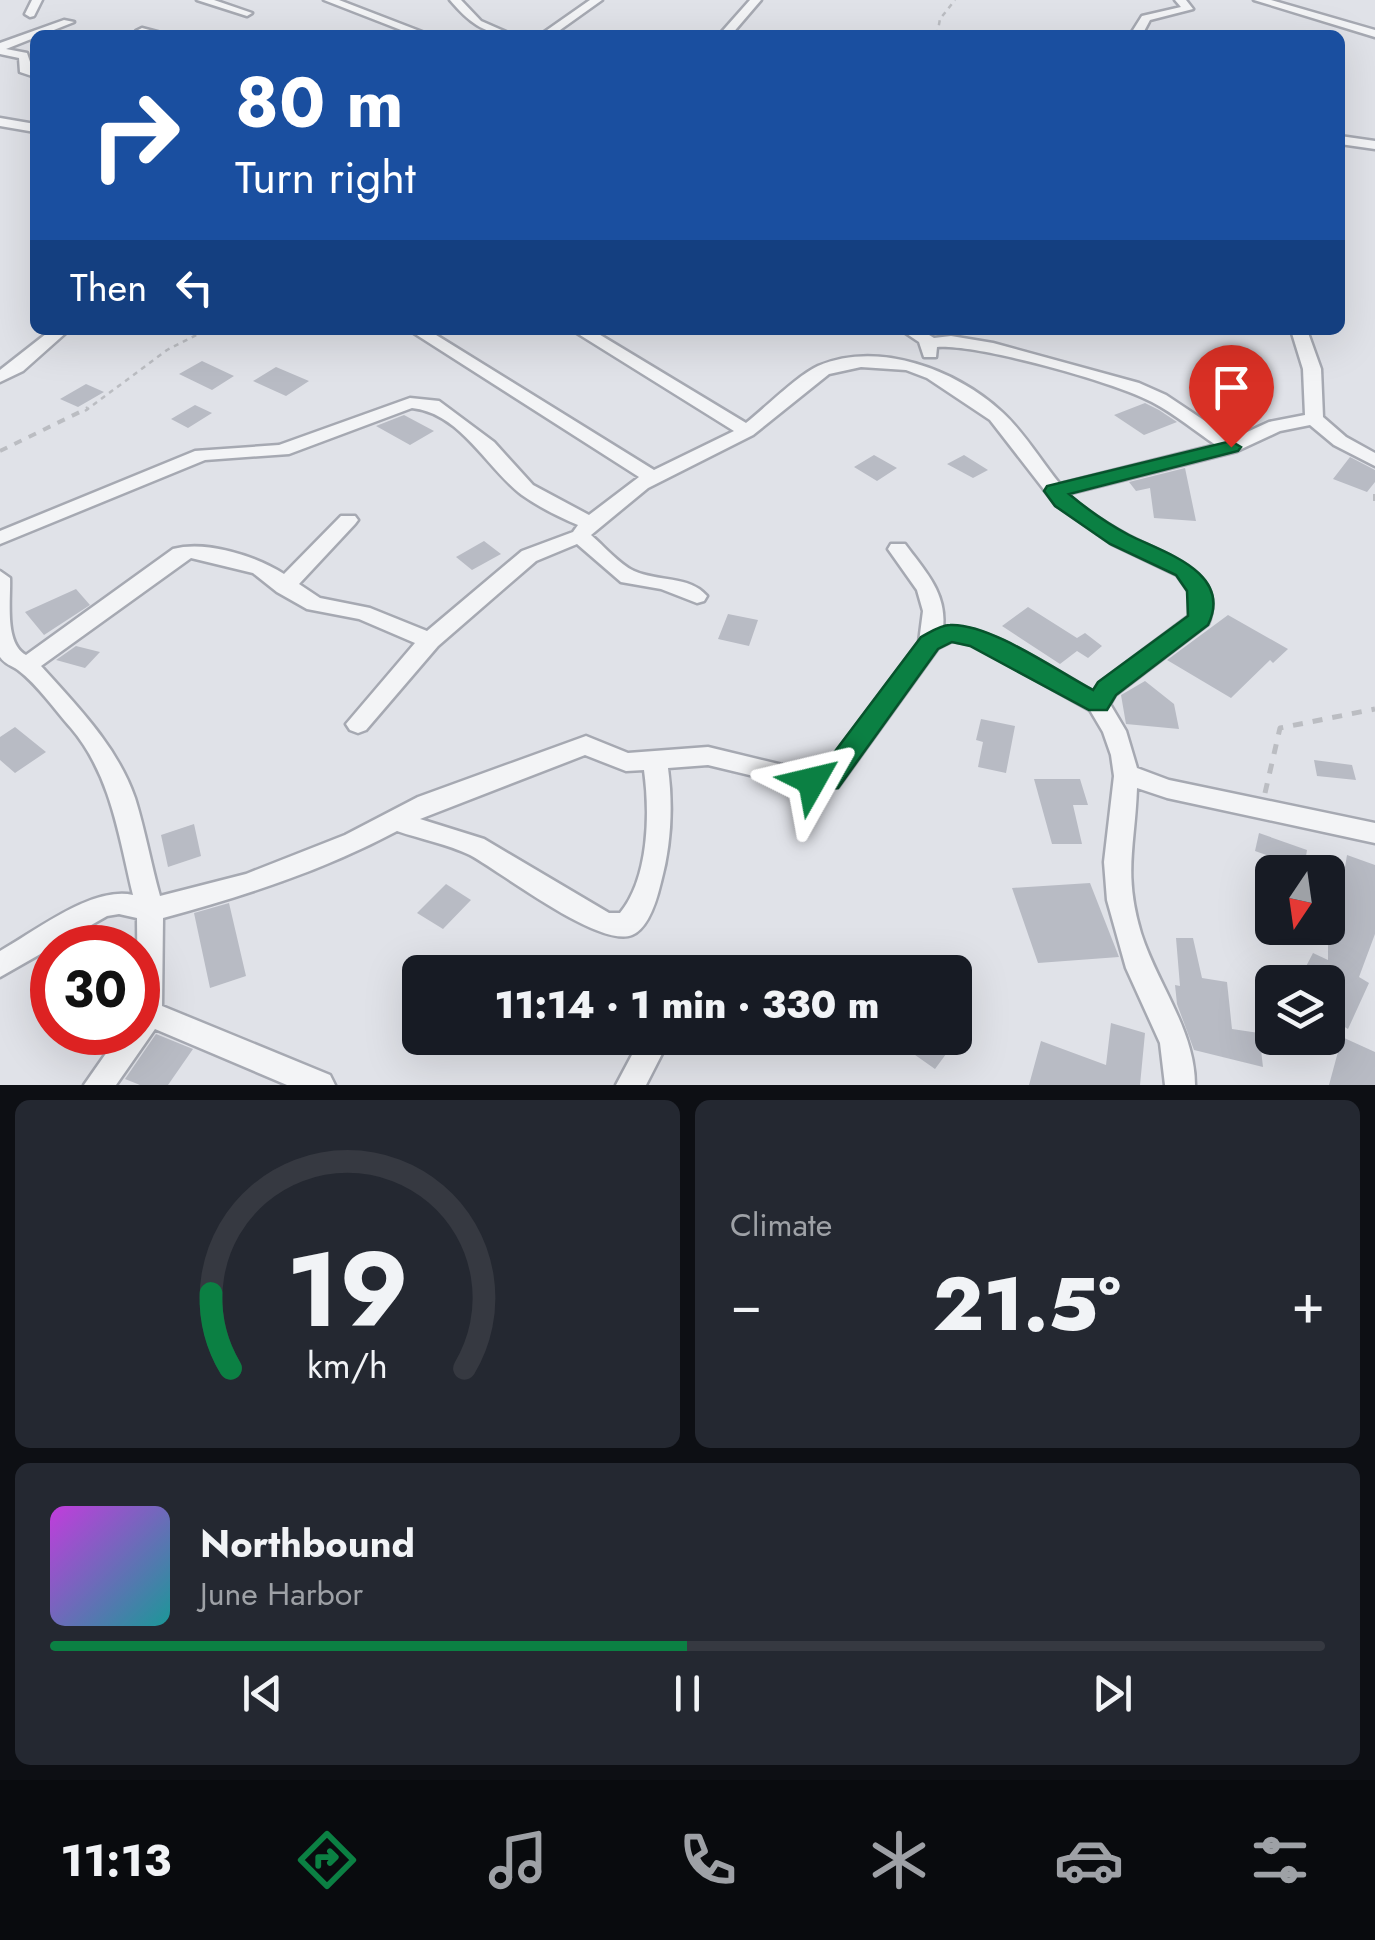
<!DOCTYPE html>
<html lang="en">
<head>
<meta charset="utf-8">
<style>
	:root { --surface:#171b24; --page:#242831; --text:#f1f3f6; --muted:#9ea1a6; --line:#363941; --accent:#0b8043 }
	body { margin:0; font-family:Jost,sans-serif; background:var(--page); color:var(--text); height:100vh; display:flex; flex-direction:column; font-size:38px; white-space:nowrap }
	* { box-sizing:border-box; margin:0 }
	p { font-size:32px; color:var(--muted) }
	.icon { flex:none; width:55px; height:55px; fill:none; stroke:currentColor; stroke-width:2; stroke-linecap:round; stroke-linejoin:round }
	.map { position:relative; height:1085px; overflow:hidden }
	.sheet { display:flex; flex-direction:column; gap:15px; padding:15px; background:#0d0f14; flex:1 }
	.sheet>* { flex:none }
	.hud { position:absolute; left:30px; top:30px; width:1315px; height:305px; border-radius:15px; box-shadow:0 10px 40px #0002; background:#1a4fa0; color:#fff; overflow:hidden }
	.needle { width:65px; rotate:193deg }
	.controls { position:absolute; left:1255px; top:855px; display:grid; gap:20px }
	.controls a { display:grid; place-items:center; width:90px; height:90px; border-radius:15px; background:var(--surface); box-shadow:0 10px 40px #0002; font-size:50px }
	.speed { position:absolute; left:30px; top:925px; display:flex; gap:20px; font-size:50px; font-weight:700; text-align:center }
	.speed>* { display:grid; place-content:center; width:130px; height:130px; border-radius:50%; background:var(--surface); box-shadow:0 10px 40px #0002; line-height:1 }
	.speed .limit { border:15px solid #d22; background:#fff; color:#111 }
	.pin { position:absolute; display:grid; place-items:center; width:85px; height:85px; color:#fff; margin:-102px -42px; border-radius:50% 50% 50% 0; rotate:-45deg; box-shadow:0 0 10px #0007 }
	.pin .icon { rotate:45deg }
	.me { position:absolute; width:110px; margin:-55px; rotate:53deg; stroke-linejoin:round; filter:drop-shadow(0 0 8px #0008) }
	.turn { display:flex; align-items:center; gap:35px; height:210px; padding:0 40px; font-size:45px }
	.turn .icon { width:130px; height:130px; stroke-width:2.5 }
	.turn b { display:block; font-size:70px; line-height:85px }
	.then { display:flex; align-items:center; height:95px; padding:0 40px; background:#0003; gap:20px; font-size:38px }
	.big { font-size:75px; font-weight:800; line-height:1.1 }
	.sheet .card { flex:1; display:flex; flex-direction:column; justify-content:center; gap:15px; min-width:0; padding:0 35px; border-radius:15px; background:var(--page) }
	.sheet .dial { align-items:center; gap:0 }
	.dial svg { height:260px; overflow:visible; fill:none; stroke:var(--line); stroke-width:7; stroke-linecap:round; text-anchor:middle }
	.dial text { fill:var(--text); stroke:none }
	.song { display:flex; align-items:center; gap:30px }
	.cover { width:120px; height:120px; border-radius:15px; background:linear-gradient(135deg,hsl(290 70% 55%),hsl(180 70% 35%)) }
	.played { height:10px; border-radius:5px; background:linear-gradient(90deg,var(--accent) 50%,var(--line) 50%) }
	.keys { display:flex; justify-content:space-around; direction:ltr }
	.heat { display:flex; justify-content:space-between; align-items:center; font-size:55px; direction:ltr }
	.sheet .tiles { flex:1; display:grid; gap:15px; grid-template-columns:1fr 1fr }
	.card:last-child { grid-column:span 2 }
	.trip { position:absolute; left:402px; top:955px; width:570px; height:100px; border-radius:15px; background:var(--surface); box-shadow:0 10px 40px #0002; font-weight:800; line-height:100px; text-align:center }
	.dock { display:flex; height:160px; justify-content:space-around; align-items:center; background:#090b0e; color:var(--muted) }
	.dock .icon { width:70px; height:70px }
	.dock .current { color:var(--accent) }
	.dock b { font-size:45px; color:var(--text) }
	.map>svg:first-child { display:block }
</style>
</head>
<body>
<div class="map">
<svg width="1375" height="1085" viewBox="0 0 1375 1085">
	<rect width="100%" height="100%" fill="#e0e2e8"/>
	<path fill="#b8bbc4" d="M 202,361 L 234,376 L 212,390 L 179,374 Z
		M 276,367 L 309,381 L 286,396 L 253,381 Z
		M 86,384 L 104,392 L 78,407 L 60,399 Z
		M 1145,403 L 1159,410 L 1177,422 L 1144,435 L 1114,415 Z
		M 195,405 L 212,413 L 188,428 L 171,419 Z
		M 404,415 L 434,431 L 410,445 L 376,426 Z
		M 874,455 L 897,468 L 877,481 L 854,467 Z
		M 964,455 L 988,470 L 973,478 L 947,464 Z
		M 1350,457 L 1375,470 L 1375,482 L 1367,492 L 1333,479 Z
		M 1185,468 L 1196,521 L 1154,518 L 1150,488 L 1136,491 L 1129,482 Z
		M 484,541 L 501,554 L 472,570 L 456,557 Z
		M 76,589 L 90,605 L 44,635 L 25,612 Z
		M 1028,607 L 1077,638 L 1085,633 L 1102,646 L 1088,658 L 1077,651 L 1060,664 L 1002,626 Z
		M 728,614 L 758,620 L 749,646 L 718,639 Z
		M 1228,615 L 1288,649 L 1273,663 L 1270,660 L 1231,698 L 1167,660 Z
		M 76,646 L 100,652 L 85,668 L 56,660 Z
		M 1145,681 L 1174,704 L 1179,729 L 1126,724 L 1121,695 Z
		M 981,719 L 1015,726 L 1006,773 L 978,767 L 983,742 L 976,740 Z
		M 15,727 L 46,752 L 15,773 L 0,760 L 0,737 Z
		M 1314,760 L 1352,765 L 1356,780 L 1317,776 Z
		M 1034,779 L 1080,779 L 1088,805 L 1073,805 L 1082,844 L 1052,844 Z
		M 194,824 L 201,856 L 168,867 L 161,835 Z
		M 1259,833 L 1307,850 L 1304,868 L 1255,851 Z
		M 1347,855 L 1375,865 L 1375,934 L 1359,977 L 1369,983 L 1348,1029 L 1328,1017 L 1328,982 L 1298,982 L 1313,953 L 1328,960 L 1328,887 L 1341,892 Z
		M 1090,883 L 1119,957 L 1038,963 L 1012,888 Z
		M 446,884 L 471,900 L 443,929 L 417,913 Z
		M 229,903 L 246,976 L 210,988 L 194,913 Z
		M 1176,938 L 1193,938 L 1202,978 L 1227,982 L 1232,1029 L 1259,1033 L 1263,1067 L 1194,1050 L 1177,1004 L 1175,985 L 1180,986 Z
		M 1111,1023 L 1145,1033 L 1140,1085 L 1029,1085 L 1041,1041 L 1106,1065 Z
		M 156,1034 L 193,1049 L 168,1085 L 140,1085 L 125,1079 Z
		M 1342,1037 L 1375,1052 L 1375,1085 L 1329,1085 Z
		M 891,1038 L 941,1038 L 952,1046 L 935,1069 Z"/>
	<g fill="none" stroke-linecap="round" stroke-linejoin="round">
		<defs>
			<path id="minor" d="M 32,0 L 42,0 L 34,16 L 30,17 L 25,14 Z
				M 197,0 L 214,0 L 252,13 L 247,16 Z
				M 324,0 L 339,0 L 430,35 L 414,35 Z
				M 450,0 L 461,0 L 481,21 L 513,35 C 484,35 468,21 450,0 Z
				M 590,0 L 602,0 L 553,35 L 540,35 Z
				M 750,0 L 761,0 L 731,35 L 719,35 Z
				M 1175,0 L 1186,0 L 1193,9 L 1150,20 L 1142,35 L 1130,35 L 1142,16 L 1181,7 Z
				M 1254,0 L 1271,0 L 1375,30 L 1375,37 Z
				M 64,20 L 74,22 L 6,49 L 27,53 L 35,77 L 20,72 L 19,58 L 0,54 L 0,43 Z
				M 142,28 L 161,33 L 163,35 L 138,33 L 136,31 Z
				M 0,118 L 35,124 L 35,132 L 0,126 Z
				M 1340,136 L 1375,141 L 1375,149 L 1340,144 Z
				M 51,330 L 69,330 L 23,371 L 0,382 L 0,370 Z
				M 409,330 L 428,330 L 654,470 L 734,431 L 572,330 L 592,330 L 746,423 C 765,408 798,375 818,366 C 879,340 956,370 1002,412 C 1024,432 1041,461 1060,484 L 1216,445 C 1195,431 1175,414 1152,402 C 1115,382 978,344 937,347 L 936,357 L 924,357 L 919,342 L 901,330 L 921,330 L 934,338 L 951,336 L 993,343 L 1139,383 L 1166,395 L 1232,439 L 1269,422 L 1305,415 L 1303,369 L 1291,330 L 1307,330 L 1321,369 L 1323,417 L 1346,437 L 1375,453 L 1375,466 L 1334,445 L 1310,425 L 1280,431 L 1237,451 L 1067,494 C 1084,509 1107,524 1127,535 C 1161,554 1230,570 1208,624 L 1115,695 L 1110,704 L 1126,731 L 1137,768 L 1169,780 L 1375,823 L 1375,843 L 1167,798 L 1137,788 C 1135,846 1123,873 1141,933 C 1157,984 1195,1030 1195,1085 L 1165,1085 L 1160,1043 L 1126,968 L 1107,900 L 1104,862 L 1114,776 L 1111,755 L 1103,732 L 1090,710 L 971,644 L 952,641 L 938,648 L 838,787 L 812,790 L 708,765 L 668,768 C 673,805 671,846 661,882 C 657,899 649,928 632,935 C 599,948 503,873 470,855 C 448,844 420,839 397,831 C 322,871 244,896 163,918 L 162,1006 L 330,1075 L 335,1085 L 287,1085 L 155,1029 L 116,1085 L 84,1085 L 121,1032 L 138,1032 L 137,918 L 119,914 L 107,916 L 0,977 L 0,951 C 36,931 92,886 133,895 C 119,837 111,775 71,728 C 55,710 38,685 18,670 C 11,665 6,665 0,657 L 0,571 L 10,578 C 11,600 4,643 26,655 L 173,549 C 206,540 256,556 284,574 L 341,516 L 355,516 L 358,520 L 355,524 L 299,584 L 320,598 L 370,608 L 427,631 L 522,551 L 573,532 L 578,525 C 559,517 539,507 522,495 C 487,469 461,413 412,408 L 289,454 L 205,460 L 0,544 L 0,531 L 195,451 L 279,445 L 410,398 L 439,401 L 494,442 L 533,485 L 589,515 L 639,477 ZM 861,367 L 906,370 L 927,378 L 990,420 L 1056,505 L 1112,544 L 1177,575 L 1189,592 L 1189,616 L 1099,683 L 1094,692 C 1059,673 980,618 943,628 C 947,593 925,571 905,544 L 891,544 L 888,549 L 917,590 L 923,611 L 919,642 L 822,771 L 812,772 L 708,747 L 628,753 L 586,736 L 418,797 L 345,835 L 246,874 L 160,896 C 151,864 145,830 135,798 C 117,746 77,706 41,666 L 191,558 L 253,573 L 277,592 L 307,609 L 359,619 L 415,643 L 346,724 L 350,730 L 358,733 L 366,730 L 438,646 L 536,561 L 577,544 L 621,582 L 661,589 L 697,603 L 704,601 L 707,596 C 689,575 657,582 634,571 C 619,564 604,546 591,535 L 648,488 L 753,435 L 829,374 ZM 585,755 L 626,771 L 644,770 C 650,813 649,878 620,913 L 609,913 L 484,839 L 420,819 Z
				M 641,1038 L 670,1038 L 646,1085 L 616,1085 Z"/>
		</defs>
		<use href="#minor" stroke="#a6a9b2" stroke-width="5"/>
		<path stroke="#bbbdc2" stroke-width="2.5" stroke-dasharray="5 5" stroke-linecap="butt" d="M 937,35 L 940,19 L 955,0
			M 85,411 L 167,350 L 206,330"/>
		<path stroke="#bbbdc2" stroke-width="4" stroke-dasharray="8 8" stroke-linecap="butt" d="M 0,451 L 88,408
			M 1375,494 L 1375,501"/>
		<path stroke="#bbbdc2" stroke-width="5" stroke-dasharray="10 10" stroke-linecap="butt" d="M 1265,793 L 1280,728 L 1375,709"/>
		<use href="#minor" fill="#f3f4f6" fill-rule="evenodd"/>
	</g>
	<path fill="#0b8043" stroke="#07532c" stroke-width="2.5" d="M 1231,441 L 1241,447 L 1238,451 L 1069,494 C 1087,509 1108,524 1129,535 C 1162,552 1234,572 1208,625 L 1116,695 L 1107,710 L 1089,710 L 970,646 L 952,642 L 938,649 L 838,788 L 812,791 L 803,788 L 799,781 L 803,773 L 821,770 L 921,637 C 929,633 940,625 950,625 C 990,623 1057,671 1093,690 L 1098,682 L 1188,616 L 1187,591 L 1176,575 L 1110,544 L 1055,506 L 1044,491 L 1047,486 Z"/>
</svg>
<div class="controls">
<a><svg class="needle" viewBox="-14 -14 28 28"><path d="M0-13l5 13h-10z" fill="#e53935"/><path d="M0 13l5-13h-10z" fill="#9ea1a6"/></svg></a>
<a><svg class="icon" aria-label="layers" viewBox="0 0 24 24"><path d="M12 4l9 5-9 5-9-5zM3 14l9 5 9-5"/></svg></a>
</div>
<div class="speed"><div class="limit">30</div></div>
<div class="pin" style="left:1231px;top:447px;background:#d93025"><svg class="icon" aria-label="arrive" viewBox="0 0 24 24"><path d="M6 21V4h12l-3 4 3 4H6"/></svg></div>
<svg class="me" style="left:812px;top:781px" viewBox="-20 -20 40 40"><path d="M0-17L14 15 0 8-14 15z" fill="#0b8043" stroke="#fff" stroke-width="4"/></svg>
<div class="trip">11:14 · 1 min · 330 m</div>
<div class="hud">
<div class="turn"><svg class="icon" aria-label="right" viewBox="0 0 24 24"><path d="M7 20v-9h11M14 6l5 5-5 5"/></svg><div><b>80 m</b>Turn right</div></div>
<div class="then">Then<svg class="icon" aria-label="left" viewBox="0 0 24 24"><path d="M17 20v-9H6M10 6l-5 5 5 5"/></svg></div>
</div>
</div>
<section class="sheet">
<div class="tiles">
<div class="card dial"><svg viewBox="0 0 100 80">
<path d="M14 69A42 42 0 1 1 86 69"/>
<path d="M14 69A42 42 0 0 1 8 46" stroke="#0b8043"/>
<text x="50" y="56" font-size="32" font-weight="700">19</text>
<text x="50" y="72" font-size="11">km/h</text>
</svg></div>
<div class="card"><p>Climate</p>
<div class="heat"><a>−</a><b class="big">21.5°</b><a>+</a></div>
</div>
<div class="card">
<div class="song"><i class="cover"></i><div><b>Northbound</b><p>June Harbor</p></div></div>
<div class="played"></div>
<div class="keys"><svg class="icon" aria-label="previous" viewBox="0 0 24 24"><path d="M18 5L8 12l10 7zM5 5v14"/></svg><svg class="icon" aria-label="pause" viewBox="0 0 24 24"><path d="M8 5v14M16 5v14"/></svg><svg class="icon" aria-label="next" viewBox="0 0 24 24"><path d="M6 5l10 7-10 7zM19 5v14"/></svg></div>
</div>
</div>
</section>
<nav class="dock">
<b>11:13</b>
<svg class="icon current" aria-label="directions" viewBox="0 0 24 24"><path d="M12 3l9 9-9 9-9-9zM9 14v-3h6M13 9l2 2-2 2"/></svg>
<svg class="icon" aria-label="music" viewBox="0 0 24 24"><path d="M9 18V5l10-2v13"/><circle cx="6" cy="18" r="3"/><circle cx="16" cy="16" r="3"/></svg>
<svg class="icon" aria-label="phone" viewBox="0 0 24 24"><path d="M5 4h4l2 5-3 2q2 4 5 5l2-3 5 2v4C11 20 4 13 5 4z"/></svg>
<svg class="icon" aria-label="climate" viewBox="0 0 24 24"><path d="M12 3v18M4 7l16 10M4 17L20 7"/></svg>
<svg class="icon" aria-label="car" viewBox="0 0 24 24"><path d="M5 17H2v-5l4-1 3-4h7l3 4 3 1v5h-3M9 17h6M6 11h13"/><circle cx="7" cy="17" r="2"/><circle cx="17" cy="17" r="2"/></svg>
<svg class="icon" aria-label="filters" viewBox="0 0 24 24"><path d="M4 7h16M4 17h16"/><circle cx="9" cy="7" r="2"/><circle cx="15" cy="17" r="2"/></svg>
</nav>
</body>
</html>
